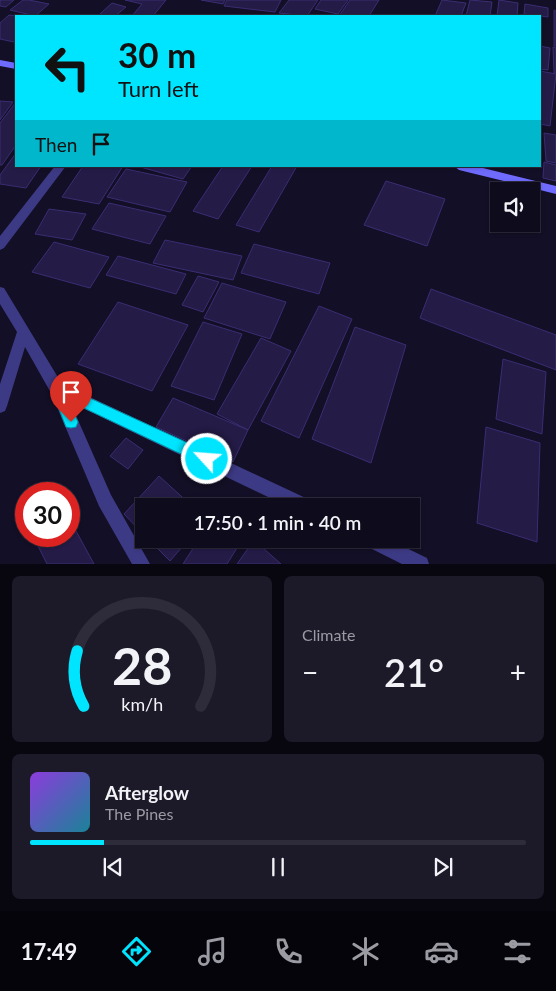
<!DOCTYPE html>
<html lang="en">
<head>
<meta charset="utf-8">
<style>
	:root { --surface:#0e0b1c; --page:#1c1929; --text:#f1f3f6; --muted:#9b9ba3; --line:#2e2b3b; --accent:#00e5ff }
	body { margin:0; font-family:Lato,sans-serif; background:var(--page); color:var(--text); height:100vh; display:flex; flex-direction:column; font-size:19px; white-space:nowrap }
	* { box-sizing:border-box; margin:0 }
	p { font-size:16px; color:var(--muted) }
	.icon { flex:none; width:28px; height:28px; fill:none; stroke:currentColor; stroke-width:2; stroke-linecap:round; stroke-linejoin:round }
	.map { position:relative; height:564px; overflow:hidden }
	.drawer { display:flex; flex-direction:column; gap:12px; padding:12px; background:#08060f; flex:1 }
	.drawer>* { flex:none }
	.banner { position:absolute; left:15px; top:15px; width:526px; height:152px; border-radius:0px; box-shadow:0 1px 4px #0004,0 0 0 1px var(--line); background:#00e5ff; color:#111; overflow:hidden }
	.controls { position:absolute; left:490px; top:182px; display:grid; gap:10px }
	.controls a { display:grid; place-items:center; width:50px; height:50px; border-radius:0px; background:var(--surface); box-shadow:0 1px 4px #0004,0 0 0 1px var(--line); font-size:25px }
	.speed { position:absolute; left:15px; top:482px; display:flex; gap:10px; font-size:25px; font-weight:700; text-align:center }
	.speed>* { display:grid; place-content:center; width:65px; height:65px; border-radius:50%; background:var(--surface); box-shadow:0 1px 4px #0004,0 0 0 1px var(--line); line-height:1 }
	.speed .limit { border:8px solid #d22; background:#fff; color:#111 }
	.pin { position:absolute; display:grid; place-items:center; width:42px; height:42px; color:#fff; margin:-51px -21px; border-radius:50% 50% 50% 0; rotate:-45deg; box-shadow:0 0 5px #0007 }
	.pin .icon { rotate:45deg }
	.me { position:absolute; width:55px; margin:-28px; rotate:296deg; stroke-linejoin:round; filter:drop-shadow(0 0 4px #0008) }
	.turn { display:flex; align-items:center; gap:18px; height:105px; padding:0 20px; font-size:22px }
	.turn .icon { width:65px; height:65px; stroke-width:2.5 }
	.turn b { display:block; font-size:35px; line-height:42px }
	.then { display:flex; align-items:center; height:48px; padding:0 20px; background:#0003; gap:10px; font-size:19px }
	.big { font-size:38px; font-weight:600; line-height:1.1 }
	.drawer .widget { flex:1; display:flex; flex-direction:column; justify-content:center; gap:8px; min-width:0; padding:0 18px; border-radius:8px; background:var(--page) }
	.drawer .dial { align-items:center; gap:0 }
	.dial svg { height:130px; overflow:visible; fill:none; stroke:var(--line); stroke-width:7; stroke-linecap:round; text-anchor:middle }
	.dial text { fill:var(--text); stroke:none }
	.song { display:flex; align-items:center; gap:15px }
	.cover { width:60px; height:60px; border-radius:8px; background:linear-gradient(135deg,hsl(270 70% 55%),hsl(190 70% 35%)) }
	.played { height:5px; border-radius:2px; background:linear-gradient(90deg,var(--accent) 15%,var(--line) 15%) }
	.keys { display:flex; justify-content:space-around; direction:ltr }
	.heat { display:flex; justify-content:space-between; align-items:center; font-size:28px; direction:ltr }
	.drawer .tiles { flex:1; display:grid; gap:12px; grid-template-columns:1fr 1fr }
	.widget:last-child { grid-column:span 2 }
	.trip { position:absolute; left:135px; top:498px; width:285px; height:50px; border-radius:0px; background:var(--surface); box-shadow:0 1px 4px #0004,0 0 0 1px var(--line); font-weight:600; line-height:50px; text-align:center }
	.dock { display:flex; height:80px; justify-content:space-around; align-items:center; background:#06040b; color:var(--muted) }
	.dock .icon { width:35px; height:35px }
	.dock .on { color:var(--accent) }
	.dock b { font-size:22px; color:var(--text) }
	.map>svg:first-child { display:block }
</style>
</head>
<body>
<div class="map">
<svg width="556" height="564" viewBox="0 0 556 564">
	<rect width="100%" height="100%" fill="#130f26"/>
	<path fill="#241b47" stroke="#3b2d73" d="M 0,0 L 14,0 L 6,7 L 0,6 Z
		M 23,0 L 29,0 L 49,4 L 35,16 L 10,10 Z
		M 125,0 L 166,0 L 153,16 L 132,16 L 142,4 Z
		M 201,0 L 225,0 L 223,4 Z
		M 227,0 L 281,0 L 275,12 L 224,6 Z
		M 289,0 L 318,0 L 307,16 L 279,13 Z
		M 321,0 L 348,0 L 338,14 L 315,9 Z
		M 350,0 L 379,0 L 369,16 L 339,16 Z
		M 442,0 L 466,3 L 461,16 L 435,16 Z
		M 470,0 L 492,2 L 490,16 L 466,16 Z
		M 499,0 L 518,3 L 517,16 L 497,16 Z
		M 112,3 L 126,7 L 115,16 L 100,14 Z
		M 525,4 L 548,8 L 548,17 L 524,14 Z
		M 554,10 L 556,11 L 556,46 L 554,46 Z
		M 9,15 L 16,16 L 16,40 L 14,42 L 0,39 L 0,23 Z
		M 540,46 L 550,48 L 548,70 L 540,69 Z
		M 553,47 L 556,48 L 556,73 L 554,73 Z
		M 540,71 L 556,74 L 550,126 L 540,124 Z
		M 0,101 L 13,102 L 0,120 Z
		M 16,102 L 16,145 L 2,165 L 0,165 L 0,123 Z
		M 544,133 L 556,135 L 556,163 L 546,161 Z
		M 16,153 L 16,166 L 41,166 L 26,188 L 0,184 L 0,175 Z
		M 544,162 L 556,165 L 556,181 L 543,178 Z
		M 83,166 L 123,166 L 99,204 L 62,197 Z
		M 137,166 L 192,166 L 183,179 Z
		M 223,166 L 252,166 L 218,219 L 193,211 Z
		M 272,166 L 297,166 L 259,232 L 236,225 Z
		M 126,169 L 187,182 L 170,212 L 107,197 Z
		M 386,181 L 445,199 L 427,246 L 364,225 Z
		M 109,203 L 166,216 L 150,244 L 92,229 Z
		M 49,209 L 86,214 L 72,240 L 35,234 Z
		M 165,240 L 242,256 L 233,280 L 153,263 Z
		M 54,242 L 109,257 L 90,288 L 32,272 Z
		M 254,244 L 330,263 L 319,294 L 241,273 Z
		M 118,256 L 186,274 L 176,294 L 106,275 Z
		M 198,276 L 219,282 L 203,312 L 182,305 Z
		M 222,283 L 286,302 L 270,339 L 204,318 Z
		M 431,289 L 556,335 L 556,370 L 420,318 Z
		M 118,302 L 188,325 L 152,391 L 78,364 Z
		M 319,306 L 352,319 L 299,438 L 261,421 Z
		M 203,322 L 242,334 L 214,400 L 171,386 Z
		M 355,327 L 406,345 L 371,463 L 312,439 Z
		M 261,338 L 291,351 L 248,430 L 217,414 Z
		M 503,359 L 546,372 L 542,434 L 496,419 Z
		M 173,398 L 248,430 L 233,462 L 156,427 Z
		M 486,427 L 540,443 L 537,542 L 477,523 Z
		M 126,438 L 143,450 L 128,469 L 110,456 Z
		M 159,476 L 192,506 L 144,506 L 144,535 L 124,514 Z
		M 69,518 L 94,564 L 47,564 L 33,536 L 69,536 Z
		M 148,539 L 189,539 L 170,561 Z
		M 199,539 L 224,539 L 237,548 L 227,564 L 183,564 Z
		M 254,540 L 281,564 L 237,564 Z"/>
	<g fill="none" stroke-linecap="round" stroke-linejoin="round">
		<path fill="#3d3a85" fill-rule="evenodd" d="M 55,166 L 66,166 L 4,248 L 0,250 L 0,236 Z
			M 0,287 L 4,288 L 62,384 L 310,500 L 312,506 L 287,506 L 70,402 L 111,495 L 150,564 L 132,564 L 99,506 L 51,393 L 25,347 L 7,406 L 5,411 L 0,413 L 0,384 L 17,332 L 0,304 Z
			M 362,539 L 388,539 L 427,558 L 429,564 L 402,564 L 364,545 Z"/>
		<path fill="#6f6bff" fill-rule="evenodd" d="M 0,60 L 16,63 L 16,69 L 0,66 Z
			M 454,166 L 475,166 L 556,186 L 556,194 L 459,170 Z"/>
	</g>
	<path fill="#00e5ff" stroke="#0095a6" d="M 57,383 L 212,454 L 214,459 L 212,464 L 207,466 L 202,464 L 69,401 L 78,422 L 76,427 L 71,428 L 66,427 L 51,389 L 53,385 Z"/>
</svg>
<div class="controls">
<a><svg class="icon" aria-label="sound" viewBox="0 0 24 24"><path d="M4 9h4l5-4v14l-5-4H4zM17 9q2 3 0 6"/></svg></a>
</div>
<div class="speed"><div class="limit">30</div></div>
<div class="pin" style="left:71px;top:422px;background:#d93025"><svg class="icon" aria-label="arrive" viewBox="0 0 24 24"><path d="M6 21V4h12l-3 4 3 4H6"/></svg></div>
<svg class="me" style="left:207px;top:459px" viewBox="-20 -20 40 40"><circle r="17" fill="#00e5ff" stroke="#fff" stroke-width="3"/><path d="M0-11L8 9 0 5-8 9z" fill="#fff"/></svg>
<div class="trip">17:50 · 1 min · 40 m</div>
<div class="banner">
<div class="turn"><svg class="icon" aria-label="left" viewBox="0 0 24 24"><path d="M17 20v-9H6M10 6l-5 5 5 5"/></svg><div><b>30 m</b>Turn left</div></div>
<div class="then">Then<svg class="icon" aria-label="arrive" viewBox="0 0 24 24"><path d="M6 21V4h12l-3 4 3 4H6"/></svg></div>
</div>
</div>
<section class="drawer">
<div class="tiles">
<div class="widget dial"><svg viewBox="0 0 100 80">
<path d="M14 69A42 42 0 1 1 86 69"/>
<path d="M14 69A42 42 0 0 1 10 35" stroke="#00e5ff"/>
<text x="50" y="56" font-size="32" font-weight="700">28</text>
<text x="50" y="72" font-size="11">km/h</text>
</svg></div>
<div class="widget"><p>Climate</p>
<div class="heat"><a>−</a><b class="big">21°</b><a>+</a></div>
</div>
<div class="widget">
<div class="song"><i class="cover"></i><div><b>Afterglow</b><p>The Pines</p></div></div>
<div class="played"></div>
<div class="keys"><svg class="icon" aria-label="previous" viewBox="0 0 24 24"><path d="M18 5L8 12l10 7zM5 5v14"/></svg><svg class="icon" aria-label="pause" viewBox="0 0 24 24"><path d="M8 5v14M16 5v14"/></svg><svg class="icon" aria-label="next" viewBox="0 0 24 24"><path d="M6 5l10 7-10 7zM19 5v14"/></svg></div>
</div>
</div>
</section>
<nav class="dock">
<b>17:49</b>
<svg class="icon on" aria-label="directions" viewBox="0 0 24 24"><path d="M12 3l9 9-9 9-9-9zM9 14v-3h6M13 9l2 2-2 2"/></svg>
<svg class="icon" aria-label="music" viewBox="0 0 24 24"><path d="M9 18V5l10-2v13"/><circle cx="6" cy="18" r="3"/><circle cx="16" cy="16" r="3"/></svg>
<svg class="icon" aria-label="phone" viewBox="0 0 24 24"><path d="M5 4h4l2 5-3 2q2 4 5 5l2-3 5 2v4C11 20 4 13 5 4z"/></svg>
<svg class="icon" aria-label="climate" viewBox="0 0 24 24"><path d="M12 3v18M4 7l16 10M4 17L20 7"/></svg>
<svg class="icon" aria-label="car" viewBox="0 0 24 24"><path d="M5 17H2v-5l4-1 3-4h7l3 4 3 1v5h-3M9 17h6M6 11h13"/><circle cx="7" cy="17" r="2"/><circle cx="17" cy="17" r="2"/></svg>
<svg class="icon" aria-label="filters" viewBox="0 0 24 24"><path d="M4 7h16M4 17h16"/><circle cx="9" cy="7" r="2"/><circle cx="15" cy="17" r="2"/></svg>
</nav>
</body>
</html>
